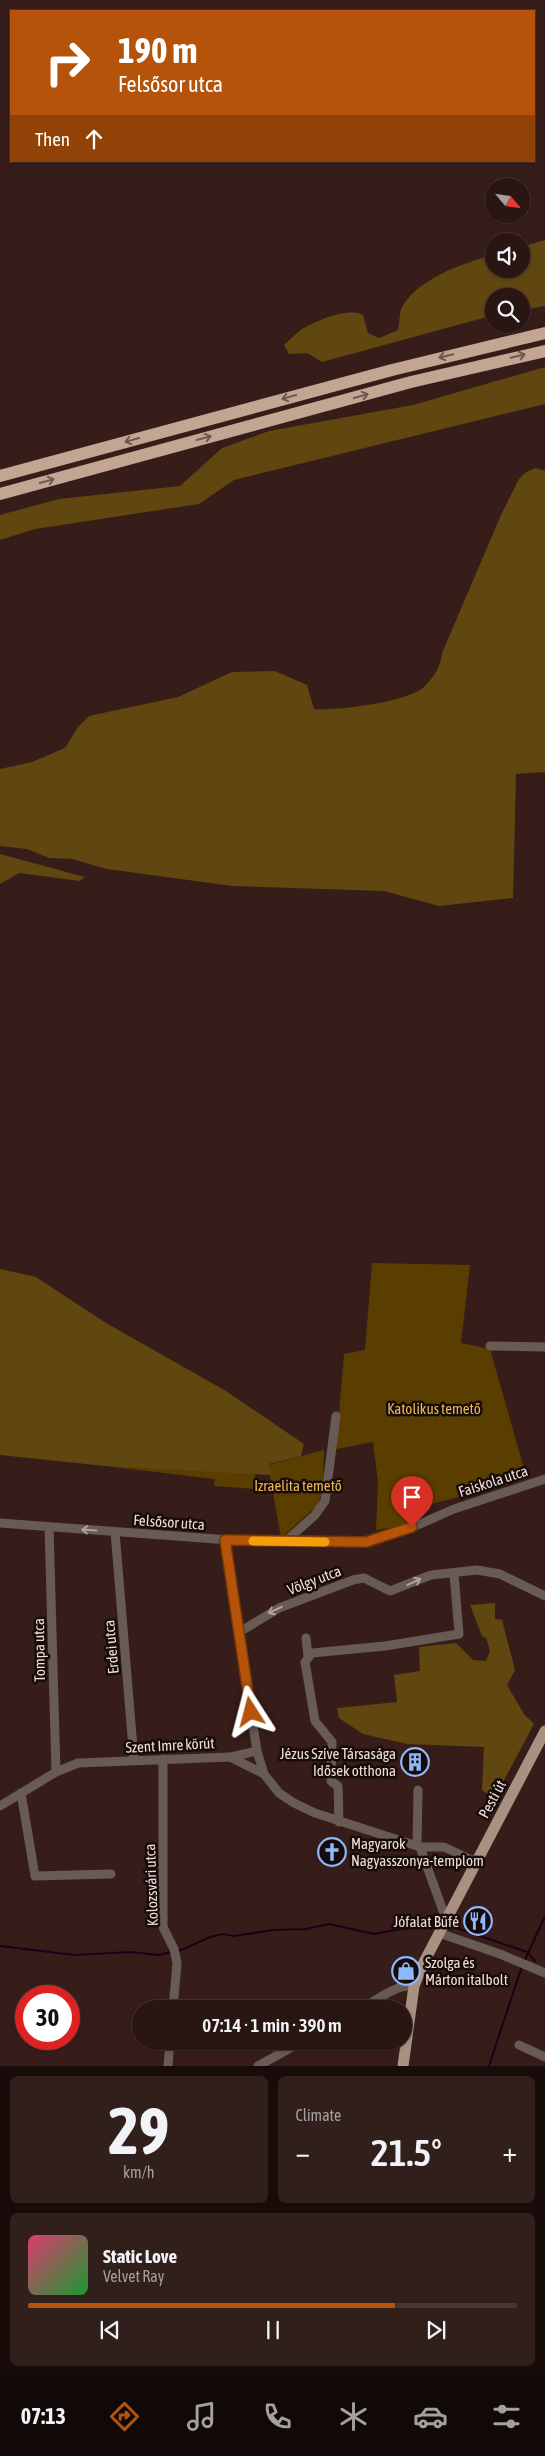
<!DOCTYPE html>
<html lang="en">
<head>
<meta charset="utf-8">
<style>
	:root { --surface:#291613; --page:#311f1c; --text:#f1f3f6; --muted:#a59fa0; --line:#453533; --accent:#b45309 }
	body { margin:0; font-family:"Asap Condensed",sans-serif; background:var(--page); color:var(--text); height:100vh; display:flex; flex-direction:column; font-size:19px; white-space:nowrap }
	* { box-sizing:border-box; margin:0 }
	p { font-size:16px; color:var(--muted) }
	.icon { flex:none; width:28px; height:28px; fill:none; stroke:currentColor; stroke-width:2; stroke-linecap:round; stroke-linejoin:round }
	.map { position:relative; height:2066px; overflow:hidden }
	.drawer { display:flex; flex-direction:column; gap:10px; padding:10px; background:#170c0a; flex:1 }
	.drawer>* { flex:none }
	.banner { position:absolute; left:10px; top:10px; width:525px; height:152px; border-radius:0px; box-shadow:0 1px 4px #0004,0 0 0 1px var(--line); background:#b45309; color:#fff; overflow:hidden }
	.needle { width:32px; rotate:119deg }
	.buttons { position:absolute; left:485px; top:178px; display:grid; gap:10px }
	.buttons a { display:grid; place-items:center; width:45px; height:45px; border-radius:50%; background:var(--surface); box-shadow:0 1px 4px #0004,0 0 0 1px var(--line); font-size:25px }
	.speed { position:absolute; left:15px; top:1985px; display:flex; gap:10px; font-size:25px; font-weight:700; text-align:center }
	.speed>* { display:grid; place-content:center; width:65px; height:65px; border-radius:50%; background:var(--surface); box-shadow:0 1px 4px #0004,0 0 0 1px var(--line); line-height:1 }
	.speed .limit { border:8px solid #d22; background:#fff; color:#111 }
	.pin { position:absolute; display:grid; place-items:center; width:42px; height:42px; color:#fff; margin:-51px -21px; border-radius:50% 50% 50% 0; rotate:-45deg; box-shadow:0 0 5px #0007 }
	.pin .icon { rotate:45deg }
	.me { position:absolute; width:55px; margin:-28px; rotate:351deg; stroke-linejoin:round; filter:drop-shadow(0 0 4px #0008) }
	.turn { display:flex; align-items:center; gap:18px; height:105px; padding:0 25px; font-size:22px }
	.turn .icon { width:65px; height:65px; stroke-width:2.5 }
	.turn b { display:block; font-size:35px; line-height:42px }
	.then { display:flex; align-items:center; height:48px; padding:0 25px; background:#0003; gap:10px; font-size:19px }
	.big { font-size:38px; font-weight:600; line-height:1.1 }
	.drawer .card { flex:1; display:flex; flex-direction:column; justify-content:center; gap:8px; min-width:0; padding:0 18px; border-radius:8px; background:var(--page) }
	.drawer .dial { align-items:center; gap:0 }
	.dial b { font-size:65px; line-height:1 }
	.song { display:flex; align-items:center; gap:15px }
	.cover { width:60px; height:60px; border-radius:8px; background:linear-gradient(135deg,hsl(340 70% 55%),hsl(130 70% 35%)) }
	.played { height:5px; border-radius:2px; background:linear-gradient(90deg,var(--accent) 75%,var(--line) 75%) }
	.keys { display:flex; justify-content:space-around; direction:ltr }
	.heat { display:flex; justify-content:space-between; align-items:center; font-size:28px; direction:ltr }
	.drawer .tiles { flex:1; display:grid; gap:10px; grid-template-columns:1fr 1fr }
	.card:last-child { grid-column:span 2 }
	.trip { position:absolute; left:132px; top:2000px; width:280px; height:50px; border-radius:25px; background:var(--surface); box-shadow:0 1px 4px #0004,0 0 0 1px var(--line); font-weight:600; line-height:50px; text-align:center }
	.tab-bar { display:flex; height:80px; justify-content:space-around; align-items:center; background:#100908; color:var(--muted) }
	.tab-bar .icon { width:35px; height:35px }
	.tab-bar .selected { color:var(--accent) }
	.tab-bar b { font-size:22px; color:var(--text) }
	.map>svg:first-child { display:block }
</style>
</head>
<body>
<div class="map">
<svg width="545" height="2066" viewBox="0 0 545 2066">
	<rect width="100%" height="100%" fill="#371d19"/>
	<path fill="#5a3e00" d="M 372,1263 L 470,1265 L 461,1343 L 490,1349 L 527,1479 L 405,1511 L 408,1525 L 376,1530 L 378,1482 L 373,1442 L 336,1449 L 344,1354 L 365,1350 Z
		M 324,1450 L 323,1489 L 318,1505 L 281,1538 L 268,1465 Z
		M 105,1466 L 255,1473 L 255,1489 L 214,1486 L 215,1479 Z"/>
	<path fill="#60460f" d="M 545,240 L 545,306 L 521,310 L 521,296 L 494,296 L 494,315 L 322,362 L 307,353 L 289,354 L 284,345 C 290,340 296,333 302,329 C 317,321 347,307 363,315 L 368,333 L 379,338 L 398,330 C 400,323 399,312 402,307 C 419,278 463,263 494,255 L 494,269 L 521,269 L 521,247 Z
		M 545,367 L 545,404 L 234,480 L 199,504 L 35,529 L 0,540 L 0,515 L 59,499 L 180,486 L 222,448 L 269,431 L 413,405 Z
		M 536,468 L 545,471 L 545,772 L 516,774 L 513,898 L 439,906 L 384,891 L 232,886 L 107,869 L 72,859 L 49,858 L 27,849 L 0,846 L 0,769 L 32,762 L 65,748 L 78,727 L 89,716 L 178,697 L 232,672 L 275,671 L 307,685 L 314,709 C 337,711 408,702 424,687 C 434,677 441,666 442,653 L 501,515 L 519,479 L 526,472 Z
		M 0,854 L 85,877 L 80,881 L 19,873 L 0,884 Z
		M 0,1269 L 36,1277 L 106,1323 L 226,1391 L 304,1444 L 301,1456 L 269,1464 L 271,1475 L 105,1466 L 0,1455 Z
		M 495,1603 L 495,1619 L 502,1620 L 515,1670 L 507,1685 L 524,1714 L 534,1724 L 494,1799 L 482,1790 L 484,1747 L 407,1744 L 363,1734 L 339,1718 L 337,1708 L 397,1702 L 394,1675 L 420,1671 L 419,1647 L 456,1643 L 473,1660 L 486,1661 L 490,1651 L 486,1638 L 482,1636 L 470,1605 Z"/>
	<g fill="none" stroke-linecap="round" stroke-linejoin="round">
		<path stroke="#1d0017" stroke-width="2" d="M 451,1926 L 527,1952 L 535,1961
			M 0,1946 L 75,1955 L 130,1952 L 159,1955 L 171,1952
			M 179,1951 L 210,1937 L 223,1934 L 234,1936 L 273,1930 L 306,1929 L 329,1924 L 374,1934 L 424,1925 L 439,1925
			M 524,1962 L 545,1916
			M 489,2066 L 522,1966"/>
		<path stroke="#675b54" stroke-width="9" d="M 490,1346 L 545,1347
			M 0,1523 L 243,1541 L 366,1542 L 413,1527 L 454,1509 L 545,1479
			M 49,1527 L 56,1772
			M 115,1532 L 134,1760
			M 225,1540 L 257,1751 L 264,1774
			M 286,1541 L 315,1515 L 325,1501 L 336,1416
			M 238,1633 L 279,1608 L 353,1580 L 364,1578 L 390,1591 L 431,1575 L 477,1570 L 500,1574 L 545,1596
			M 306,1638 L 308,1656
			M 231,1757 L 257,1751
			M 163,1759 L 163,1927 L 174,1949 L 177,1963 L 173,2009
			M 21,1793 L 35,1876 L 111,1874
			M 0,1806 L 56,1772 L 78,1763 L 230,1757 L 264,1774 L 279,1793 L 294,1803 L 315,1813 L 420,1847 L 444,1847 L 476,1862
			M 339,1822 L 338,1786 L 331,1781 L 332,1742 L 315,1721 L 305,1662 L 312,1653 L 385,1646 L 459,1634 L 454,1573
			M 417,1846 L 418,1790
			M 420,1847 L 446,1919
			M 439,1933 L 500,1954 L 545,1973
			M 361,2009 C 377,2000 396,1984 414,1986
			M 519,2045 L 545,2057
			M 168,2066 L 170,2041
			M 258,2066 L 303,2041"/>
		<path stroke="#a89181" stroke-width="11" d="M 403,2066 L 414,1986 L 423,1964 L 545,1731"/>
		<path stroke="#c2a693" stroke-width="12" d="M 0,476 L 392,370 L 545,333
			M 0,494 L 411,382 L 545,351"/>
	</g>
	<defs><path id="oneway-shaft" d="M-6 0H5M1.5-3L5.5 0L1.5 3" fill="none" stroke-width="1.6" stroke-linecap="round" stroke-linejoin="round" transform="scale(1.25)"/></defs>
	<g stroke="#6c584e">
		<use href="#oneway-shaft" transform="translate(446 356) rotate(166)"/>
		<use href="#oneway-shaft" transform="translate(518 356) rotate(-13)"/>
		<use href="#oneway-shaft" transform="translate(361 396) rotate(-15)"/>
		<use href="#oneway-shaft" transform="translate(289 397) rotate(165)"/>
		<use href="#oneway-shaft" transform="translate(204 438) rotate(-15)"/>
		<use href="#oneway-shaft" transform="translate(132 440) rotate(165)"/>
		<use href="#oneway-shaft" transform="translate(47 481) rotate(-15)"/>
	</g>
	<g stroke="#b2a29e">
		<use href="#oneway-shaft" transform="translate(89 1530) rotate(-176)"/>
		<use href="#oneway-shaft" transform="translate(414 1582) rotate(-25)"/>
		<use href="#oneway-shaft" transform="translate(275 1610) rotate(155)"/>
	</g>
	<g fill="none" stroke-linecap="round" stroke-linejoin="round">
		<defs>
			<path id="route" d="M 251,1712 L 225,1540 L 366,1542 L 412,1527"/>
		</defs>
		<use href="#route" stroke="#753606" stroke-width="12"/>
		<use href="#route" stroke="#b45309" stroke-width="9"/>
		<path stroke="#f59e0b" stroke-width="9" d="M 253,1541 L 325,1542"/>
	</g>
	<defs>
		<symbol id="building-ring" viewBox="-11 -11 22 22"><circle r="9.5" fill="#160b09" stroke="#8fb8fd" stroke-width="1.5"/><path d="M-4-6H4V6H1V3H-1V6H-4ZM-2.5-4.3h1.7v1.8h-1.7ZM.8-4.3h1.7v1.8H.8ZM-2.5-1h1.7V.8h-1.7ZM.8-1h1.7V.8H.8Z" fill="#8fb8fd"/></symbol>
		<symbol id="church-ring" viewBox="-11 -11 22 22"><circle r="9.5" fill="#160b09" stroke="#8fb8fd" stroke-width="1.5"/><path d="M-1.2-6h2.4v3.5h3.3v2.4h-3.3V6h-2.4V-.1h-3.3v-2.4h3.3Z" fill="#8fb8fd"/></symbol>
		<symbol id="restaurant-ring" viewBox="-11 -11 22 22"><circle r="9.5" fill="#160b09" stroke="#8fb8fd" stroke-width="1.5"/><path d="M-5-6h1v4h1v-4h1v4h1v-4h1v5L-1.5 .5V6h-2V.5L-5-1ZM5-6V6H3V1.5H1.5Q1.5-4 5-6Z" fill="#8fb8fd"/></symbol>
		<symbol id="shop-ring" viewBox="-11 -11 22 22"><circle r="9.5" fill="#160b09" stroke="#8fb8fd" stroke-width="1.5"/><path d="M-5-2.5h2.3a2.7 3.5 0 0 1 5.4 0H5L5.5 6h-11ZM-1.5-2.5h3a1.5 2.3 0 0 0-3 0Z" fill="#8fb8fd"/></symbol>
	</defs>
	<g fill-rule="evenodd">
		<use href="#building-ring" x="399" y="1746" width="32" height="32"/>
		<use href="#church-ring" x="316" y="1836" width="32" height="32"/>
		<use href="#restaurant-ring" x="462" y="1905" width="32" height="32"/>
		<use href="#shop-ring" x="390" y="1955" width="32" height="32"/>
	</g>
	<g text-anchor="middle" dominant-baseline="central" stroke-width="5" stroke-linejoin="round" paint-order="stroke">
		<g font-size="15" fill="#eab759" stroke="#160b09">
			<text x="434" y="1408">Katolikus temető</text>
			<text x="298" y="1485">Izraelita temető</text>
		</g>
		<g font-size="15" fill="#f0ddda" stroke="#160b09">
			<text transform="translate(493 1481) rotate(-18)">Faiskola utca</text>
			<text transform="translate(169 1522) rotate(4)">Felsősor utca</text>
			<text transform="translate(314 1580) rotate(-21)">Völgy utca</text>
			<text transform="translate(111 1647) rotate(-95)">Erdei utca</text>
			<text transform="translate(39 1650) rotate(-91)">Tompa utca</text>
			<text transform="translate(170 1745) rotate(-3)">Szent Imre körút</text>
			<text transform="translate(492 1799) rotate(-62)">Pesti út</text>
			<text transform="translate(151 1885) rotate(-92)">Kolozsvári utca</text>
		</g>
		<g font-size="15" fill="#f0ddda" stroke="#160b09" text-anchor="end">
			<text x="396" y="1753">Jézus Szíve Társasága<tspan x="396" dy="17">Idősek otthona</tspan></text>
			<text x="351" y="1843" text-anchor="start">Magyarok<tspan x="351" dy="17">Nagyasszonya-templom</tspan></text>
			<text x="459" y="1921">Jófalat Büfé</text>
			<text x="425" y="1962" text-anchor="start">Szolga és<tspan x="425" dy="17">Márton italbolt</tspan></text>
		</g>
	</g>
</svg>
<div class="buttons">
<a><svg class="needle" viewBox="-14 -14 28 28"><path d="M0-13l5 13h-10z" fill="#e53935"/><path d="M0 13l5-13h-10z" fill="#a59fa0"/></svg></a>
<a><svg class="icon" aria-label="sound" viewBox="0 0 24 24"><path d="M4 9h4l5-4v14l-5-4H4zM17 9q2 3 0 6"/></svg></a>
<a><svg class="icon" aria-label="search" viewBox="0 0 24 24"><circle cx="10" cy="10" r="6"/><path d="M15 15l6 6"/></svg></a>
</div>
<div class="speed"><div class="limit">30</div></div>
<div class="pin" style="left:412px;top:1527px;background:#d93025"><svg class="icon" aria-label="arrive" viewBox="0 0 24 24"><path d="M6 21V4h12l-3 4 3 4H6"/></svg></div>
<svg class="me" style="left:251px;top:1712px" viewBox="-20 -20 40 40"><path d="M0-17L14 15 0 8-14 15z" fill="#b45309" stroke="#fff" stroke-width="4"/></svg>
<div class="trip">07:14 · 1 min · 390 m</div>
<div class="banner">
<div class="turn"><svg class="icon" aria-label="right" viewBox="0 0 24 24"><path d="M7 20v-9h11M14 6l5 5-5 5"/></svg><div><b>190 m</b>Felsősor utca</div></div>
<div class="then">Then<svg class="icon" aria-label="ahead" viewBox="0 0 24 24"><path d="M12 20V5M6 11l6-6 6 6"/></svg></div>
</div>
</div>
<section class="drawer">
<div class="tiles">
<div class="card dial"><b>29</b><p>km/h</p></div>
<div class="card"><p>Climate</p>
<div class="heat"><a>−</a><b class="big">21.5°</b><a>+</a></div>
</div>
<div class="card">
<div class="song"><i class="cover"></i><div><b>Static Love</b><p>Velvet Ray</p></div></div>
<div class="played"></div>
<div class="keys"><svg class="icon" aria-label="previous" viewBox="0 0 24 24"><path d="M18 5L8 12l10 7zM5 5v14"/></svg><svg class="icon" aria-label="pause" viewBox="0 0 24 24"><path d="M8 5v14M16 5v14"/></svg><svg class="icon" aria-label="next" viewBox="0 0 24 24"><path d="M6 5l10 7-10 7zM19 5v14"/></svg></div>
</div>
</div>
</section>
<nav class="tab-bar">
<b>07:13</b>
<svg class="icon selected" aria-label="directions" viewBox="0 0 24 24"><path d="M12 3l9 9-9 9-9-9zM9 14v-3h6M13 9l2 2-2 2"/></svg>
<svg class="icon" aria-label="music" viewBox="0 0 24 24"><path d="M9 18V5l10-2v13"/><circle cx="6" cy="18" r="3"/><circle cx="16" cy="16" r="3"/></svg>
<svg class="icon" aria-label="phone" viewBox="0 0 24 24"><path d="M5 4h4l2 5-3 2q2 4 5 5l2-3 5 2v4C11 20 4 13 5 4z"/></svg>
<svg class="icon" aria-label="climate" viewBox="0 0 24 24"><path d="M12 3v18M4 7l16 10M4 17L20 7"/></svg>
<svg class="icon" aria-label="car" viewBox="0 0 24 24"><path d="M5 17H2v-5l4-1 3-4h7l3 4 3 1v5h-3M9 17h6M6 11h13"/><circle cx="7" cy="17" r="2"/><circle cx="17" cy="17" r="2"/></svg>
<svg class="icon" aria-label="filters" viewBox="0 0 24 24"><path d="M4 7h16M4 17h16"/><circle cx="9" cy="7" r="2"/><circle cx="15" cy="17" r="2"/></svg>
</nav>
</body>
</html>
